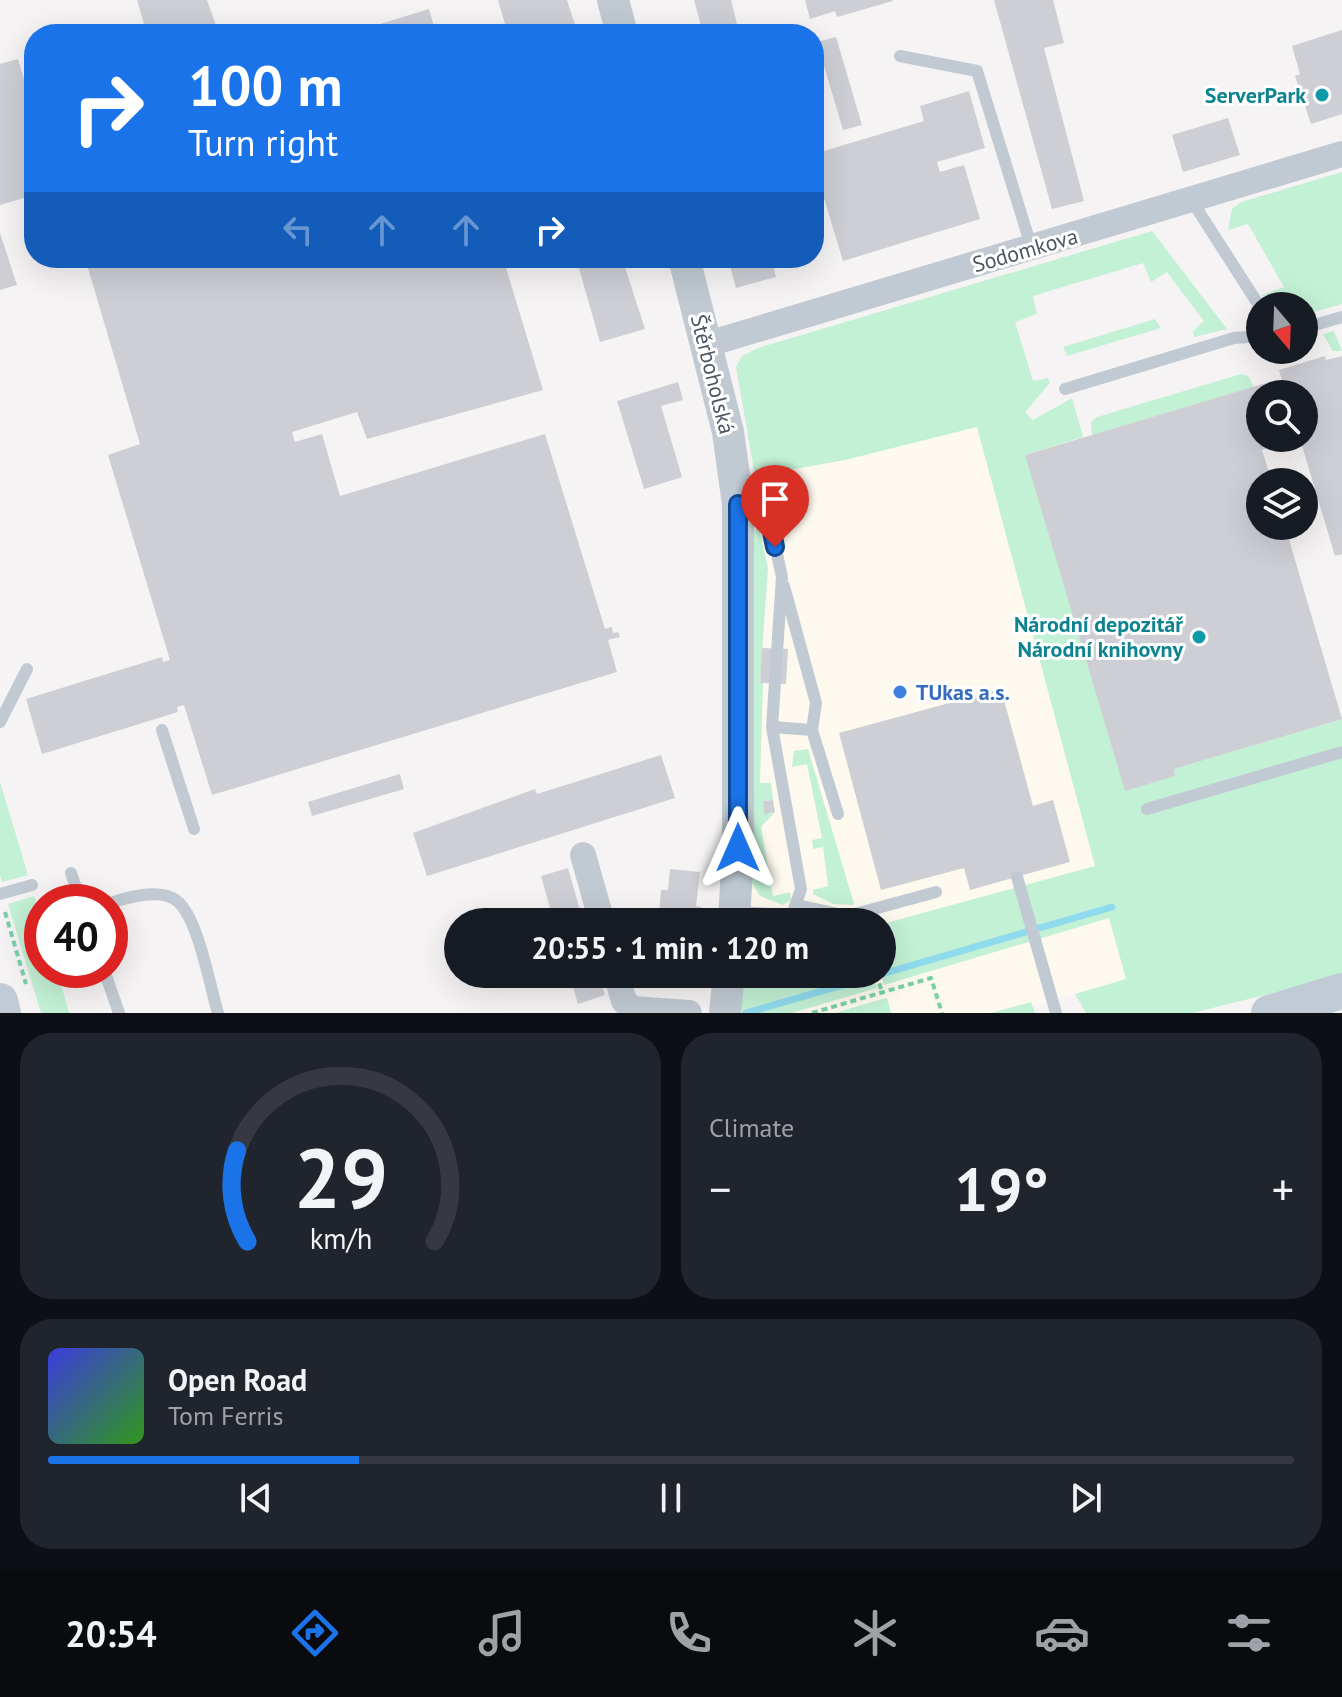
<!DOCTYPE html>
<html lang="en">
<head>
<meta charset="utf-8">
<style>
	:root { --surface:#171b24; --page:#20242c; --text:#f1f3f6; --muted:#9ea1a6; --line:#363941; --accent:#1a73e8 }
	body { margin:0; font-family:"PT Sans",sans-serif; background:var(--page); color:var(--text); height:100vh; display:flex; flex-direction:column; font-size:30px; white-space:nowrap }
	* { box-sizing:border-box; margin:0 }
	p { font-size:26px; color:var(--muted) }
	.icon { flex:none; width:44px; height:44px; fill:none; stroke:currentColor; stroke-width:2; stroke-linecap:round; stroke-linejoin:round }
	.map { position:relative; height:1013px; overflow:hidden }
	.sheet { display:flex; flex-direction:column; gap:20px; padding:20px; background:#0d0f14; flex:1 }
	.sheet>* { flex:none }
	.banner { position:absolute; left:24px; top:24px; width:800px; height:244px; border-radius:32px; box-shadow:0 8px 32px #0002; background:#1a73e8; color:#fff; overflow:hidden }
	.needle { width:52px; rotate:161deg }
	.tools { position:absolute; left:1246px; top:292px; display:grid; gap:16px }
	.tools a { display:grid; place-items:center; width:72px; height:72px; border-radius:50%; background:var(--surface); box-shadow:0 8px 32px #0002; font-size:40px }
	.speed { position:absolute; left:24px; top:884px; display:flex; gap:16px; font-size:40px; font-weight:700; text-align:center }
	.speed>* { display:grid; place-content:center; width:104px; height:104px; border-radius:50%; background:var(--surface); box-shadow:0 8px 32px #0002; line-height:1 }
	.speed .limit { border:12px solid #d22; background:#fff; color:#111 }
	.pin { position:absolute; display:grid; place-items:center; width:68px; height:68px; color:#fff; margin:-82px -34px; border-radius:50% 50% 50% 0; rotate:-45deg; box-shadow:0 0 8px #0007 }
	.pin .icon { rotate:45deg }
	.me { position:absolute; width:88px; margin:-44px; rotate:0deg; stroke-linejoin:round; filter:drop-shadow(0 0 6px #0008) }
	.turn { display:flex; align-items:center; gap:28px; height:168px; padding:0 32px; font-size:36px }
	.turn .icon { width:104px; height:104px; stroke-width:2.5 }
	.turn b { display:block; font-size:56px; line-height:68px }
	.lanes { display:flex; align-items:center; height:76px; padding:0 32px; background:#0003; justify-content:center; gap:40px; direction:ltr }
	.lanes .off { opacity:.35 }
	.big { font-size:60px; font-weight:700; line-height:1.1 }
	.sheet .card { flex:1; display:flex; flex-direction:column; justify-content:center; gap:12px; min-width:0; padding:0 28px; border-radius:32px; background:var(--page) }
	.sheet .dial { align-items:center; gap:0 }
	.dial svg { height:208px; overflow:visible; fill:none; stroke:var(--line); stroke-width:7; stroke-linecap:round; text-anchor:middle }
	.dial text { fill:var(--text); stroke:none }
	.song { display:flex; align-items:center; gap:24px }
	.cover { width:96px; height:96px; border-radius:12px; background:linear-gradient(135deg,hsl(240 70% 55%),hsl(110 70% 35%)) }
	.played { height:8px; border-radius:4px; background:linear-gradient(90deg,var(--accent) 25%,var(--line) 25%) }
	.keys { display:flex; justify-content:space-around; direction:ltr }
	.heat { display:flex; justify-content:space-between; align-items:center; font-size:44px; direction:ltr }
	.sheet .tiles { flex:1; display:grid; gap:20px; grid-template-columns:1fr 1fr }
	.card:last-child { grid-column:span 2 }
	.trip { position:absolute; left:444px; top:908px; width:452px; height:80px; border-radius:40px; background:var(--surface); box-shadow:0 8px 32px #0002; font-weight:700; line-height:80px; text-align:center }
	.dock { display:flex; height:128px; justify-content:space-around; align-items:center; background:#090b0e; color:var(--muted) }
	.dock .icon { width:56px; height:56px }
	.dock .on { color:var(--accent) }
	.dock b { font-size:36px; color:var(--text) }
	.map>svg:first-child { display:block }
</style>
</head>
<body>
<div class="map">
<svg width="1342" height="1013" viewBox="0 0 1342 1013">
	<rect width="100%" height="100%" fill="#f5f3f3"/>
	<path fill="#fdf9ef" d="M 977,426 L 1127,979 L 1033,1006 L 1031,1002 L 991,1013 L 891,1013 L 886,998 L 835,1013 L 739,1013 L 743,974 L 882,974 L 882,922 L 747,922 L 755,476 L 845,460 Z"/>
	<path fill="#c3f1d5" d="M 1342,172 L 1342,304 L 1304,315 L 1304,306 L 1267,306 L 1262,295 L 1284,287 L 1248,224 L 1228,230 L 1232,209 L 1241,202 Z
		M 1152,231 L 1227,329 L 1194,337 L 1193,331 L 1204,321 L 1167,272 L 1151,282 L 1143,263 L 1033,296 L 1037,314 L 1015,322 L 1033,381 L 1048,378 L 1050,383 L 1025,412 L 1033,420 L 1072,398 L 1083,437 L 1025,455 L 1175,776 L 1174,769 L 1342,719 L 1342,976 L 1192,1013 L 1086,1013 L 1075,994 L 1126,979 L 1109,918 L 884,985 L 881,974 L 882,924 L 1095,866 L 977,427 L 845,460 L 755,476 L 736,367 L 742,356 L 758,348 Z
		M 1155,319 L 1161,328 L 1067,356 L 1063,347 Z
		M 1334,331 L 1342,351 L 1333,351 L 1323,334 Z
		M 1241,374 L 1248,376 L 1254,387 L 1092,435 L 1091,422 L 1097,417 Z
		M 759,528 L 768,568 L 760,682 L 763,683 L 760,783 L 771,783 L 773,800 L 763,801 L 764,813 L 775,812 L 761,827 L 773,896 L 790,892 L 791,900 L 783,905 L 760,896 L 749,879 L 752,530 Z
		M 808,749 L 854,904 L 853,905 L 833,904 L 813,894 L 813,890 L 828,886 L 823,847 L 813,849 L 812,840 L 822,838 L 807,764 L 792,767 L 794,751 Z
		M 0,782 L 28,875 L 2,882 L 0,876 Z
		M 34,896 L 42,922 L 42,970 L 57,970 L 69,1013 L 41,1013 L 8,904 Z
		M 750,974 L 873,974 L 877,988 L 792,1013 L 739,1013 L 743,983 Z
		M 887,998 L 891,1013 L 835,1013 L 886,998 Z
		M 1031,1002 L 1035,1013 L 991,1013 Z"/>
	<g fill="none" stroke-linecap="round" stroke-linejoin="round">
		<path stroke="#90daee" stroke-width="7" d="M 882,974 L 1112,907
			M 746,1013 L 881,974"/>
	</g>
	<path fill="#cdcfd5" d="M 137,0 L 207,0 L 219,34 L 147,34 Z
		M 498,0 L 567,0 L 578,34 L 508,34 Z
		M 694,0 L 731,0 L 737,24 L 703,33 Z
		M 805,0 L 892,0 L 893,1 L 837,17 L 835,11 L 810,19 Z
		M 994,0 L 1053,0 L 1064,43 L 1044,48 L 1084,201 L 1052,209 Z
		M 429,9 L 436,34 L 351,34 L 351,33 Z
		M 1342,30 L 1342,114 L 1311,124 L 1295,76 L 1300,74 L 1292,46 Z
		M 836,37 L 862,125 L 843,130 L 817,42 Z
		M 18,59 L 34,114 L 34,195 L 0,205 L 0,64 Z
		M 969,91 L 985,148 L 937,162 L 940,172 L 964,165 L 980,219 L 843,261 L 814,165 L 814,154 L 924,121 L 920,106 Z
		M 1228,118 L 1240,155 L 1183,172 L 1172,135 Z
		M 0,233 L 17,285 L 0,290 Z
		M 85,258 L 503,258 L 543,390 L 367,439 L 357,412 L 292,432 L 295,442 L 322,434 L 340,496 L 545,434 L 605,629 L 612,627 L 613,633 L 618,632 L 620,637 L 608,640 L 617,672 L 212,795 L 184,705 L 177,707 L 178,712 L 42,754 L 26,699 L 162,657 L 163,662 L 170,660 L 108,455 L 140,444 Z
		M 576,258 L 622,258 L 645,329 L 600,342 Z
		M 728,258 L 771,258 L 776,277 L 736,288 Z
		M 1325,356 L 1326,360 L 1342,356 L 1342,554 L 1335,556 L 1300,439 L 1262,450 L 1272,482 L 1260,482 L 1260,526 L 1285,526 L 1342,719 L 1174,769 L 1175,776 L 1125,791 L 1025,455 L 1266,383 L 1269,394 L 1260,394 L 1260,438 L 1304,438 L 1304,394 L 1286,394 L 1279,370 Z
		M 678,382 L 683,400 L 661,406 L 682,477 L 644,489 L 617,401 Z
		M 762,648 L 788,649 L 786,684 L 760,683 Z
		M 1001,689 L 1033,806 L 1053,800 L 1070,862 L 970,890 L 964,868 L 881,890 L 839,733 Z
		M 661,755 L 675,798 L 427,876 L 413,833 L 535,789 L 537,794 Z
		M 400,774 L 404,789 L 312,816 L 308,802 Z
		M 773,800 L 775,812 L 764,814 L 763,801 Z
		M 568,868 L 583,921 L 554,922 L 541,876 Z
		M 670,869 L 700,872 L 696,906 L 701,907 L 700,916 L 695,915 L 694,922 L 664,922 L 664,915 L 659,915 L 661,890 L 668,890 Z
		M 569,974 L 599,974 L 605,995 L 578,1004 Z
		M 659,974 L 690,974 L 689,984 L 658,980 Z"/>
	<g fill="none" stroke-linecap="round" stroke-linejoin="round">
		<path stroke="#7ad0a6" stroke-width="4" stroke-dasharray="6 4" stroke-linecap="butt" d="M 5,912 L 26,984
			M 876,974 L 882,992
			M 812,1013 L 931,978 L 942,1013"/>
		<path stroke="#c1cad2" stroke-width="12" d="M 900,56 L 977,71 L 1032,249
			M 1192,201 L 1260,307
			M 1304,328 L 1342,317
			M 1065,389 L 1234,338 L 1260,336
			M 784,586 L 816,703 L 812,730
			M 0,722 L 27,669
			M 772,727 L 812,730 L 838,814
			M 162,730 L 194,829
			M 1147,809 L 1342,752
			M 71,873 L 81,902
			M 1017,877 L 1056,1013
			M 0,894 L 32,885
			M 110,903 C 128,897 161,888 177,901 C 198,917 210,987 218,1013
			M 797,905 L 848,916 L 936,892
			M 736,912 L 792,915 L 801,889 L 772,727 L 782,577 L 769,517 L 741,505
			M 104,970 L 119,1013"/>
		<path stroke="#c1cad2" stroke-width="26" d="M 708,344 L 1342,154
			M 583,855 L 602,922
			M 616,974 L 624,1001 L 632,1009 L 689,1013"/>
		<path stroke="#c1cad2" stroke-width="32" d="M 613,0 L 622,34
			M 684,258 L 728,432 L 738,504 L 738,848 L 734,922
			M 725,1013 L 729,974"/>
		<path stroke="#c1cbd6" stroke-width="36" d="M 0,1001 L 3,1013
			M 1269,1013 L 1342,991"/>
	</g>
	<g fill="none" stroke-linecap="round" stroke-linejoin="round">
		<defs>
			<path id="route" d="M 738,848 L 738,504 L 769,517 L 775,547"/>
		</defs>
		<use href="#route" stroke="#114b97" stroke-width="20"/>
		<use href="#route" stroke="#1a73e8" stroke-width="14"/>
	</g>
	<g fill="#0f9aa8" stroke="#fff" stroke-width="3">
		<circle cx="1322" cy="95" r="8"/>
		<circle cx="1199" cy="637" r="8"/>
	</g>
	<circle fill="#3f7fe0" stroke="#fff" stroke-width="3" cx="900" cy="692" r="8"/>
	<g text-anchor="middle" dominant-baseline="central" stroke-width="6" stroke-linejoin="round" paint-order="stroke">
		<g font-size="22" font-weight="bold" fill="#0d838f" stroke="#fff" text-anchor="end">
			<text x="1306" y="95">ServerPark</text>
			<text x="1183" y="624">Národní depozitář<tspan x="1183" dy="25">Národní knihovny</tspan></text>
		</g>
		<g font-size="22" fill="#4a5661" stroke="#fff">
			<text transform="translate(1025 250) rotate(-16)">Sodomkova</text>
			<text transform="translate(713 374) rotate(76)">Štěrboholská</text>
		</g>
		<g font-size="22" font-weight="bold" fill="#366cbe" stroke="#fff" text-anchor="start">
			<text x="916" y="692">TUkas a.s.</text>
		</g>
	</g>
</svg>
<div class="tools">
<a><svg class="needle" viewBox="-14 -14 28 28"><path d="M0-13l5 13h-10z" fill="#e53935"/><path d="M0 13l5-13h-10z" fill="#9ea1a6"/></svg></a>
<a><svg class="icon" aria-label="search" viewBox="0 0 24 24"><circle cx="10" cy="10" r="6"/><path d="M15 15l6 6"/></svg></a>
<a><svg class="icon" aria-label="layers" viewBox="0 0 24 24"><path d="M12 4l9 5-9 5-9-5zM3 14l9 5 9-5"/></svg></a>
</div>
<div class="speed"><div class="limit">40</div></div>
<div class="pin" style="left:775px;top:547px;background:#d93025"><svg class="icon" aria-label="arrive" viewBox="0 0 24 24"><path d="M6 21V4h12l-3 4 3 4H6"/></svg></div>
<svg class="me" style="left:738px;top:848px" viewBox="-20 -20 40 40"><path d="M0-17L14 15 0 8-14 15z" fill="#1a73e8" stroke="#fff" stroke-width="4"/></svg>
<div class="trip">20:55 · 1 min · 120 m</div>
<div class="banner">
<div class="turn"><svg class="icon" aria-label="right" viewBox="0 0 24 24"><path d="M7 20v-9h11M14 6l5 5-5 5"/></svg><div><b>100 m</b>Turn right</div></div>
<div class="lanes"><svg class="icon off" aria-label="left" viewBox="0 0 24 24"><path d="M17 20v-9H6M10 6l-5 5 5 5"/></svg><svg class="icon off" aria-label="ahead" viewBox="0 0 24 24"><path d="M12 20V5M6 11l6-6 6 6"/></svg><svg class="icon off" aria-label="ahead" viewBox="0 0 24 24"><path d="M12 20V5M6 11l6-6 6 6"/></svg><svg class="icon" aria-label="right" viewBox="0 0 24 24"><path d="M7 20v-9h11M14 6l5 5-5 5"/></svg></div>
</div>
</div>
<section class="sheet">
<div class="tiles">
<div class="card dial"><svg viewBox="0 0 100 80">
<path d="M14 69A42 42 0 1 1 86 69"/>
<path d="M14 69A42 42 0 0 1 10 34" stroke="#1a73e8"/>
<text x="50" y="56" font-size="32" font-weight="700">29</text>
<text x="50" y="72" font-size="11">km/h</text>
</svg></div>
<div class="card"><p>Climate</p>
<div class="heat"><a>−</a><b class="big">19°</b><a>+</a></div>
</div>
<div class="card">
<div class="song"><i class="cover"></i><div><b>Open Road</b><p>Tom Ferris</p></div></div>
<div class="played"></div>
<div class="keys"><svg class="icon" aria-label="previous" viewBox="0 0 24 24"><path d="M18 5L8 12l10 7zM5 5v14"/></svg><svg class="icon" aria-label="pause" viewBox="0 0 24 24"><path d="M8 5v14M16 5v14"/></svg><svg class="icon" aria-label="next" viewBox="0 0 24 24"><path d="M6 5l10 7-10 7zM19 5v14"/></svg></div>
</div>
</div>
</section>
<nav class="dock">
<b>20:54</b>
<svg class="icon on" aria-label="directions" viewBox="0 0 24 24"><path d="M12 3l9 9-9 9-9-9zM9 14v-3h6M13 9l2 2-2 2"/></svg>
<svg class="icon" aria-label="music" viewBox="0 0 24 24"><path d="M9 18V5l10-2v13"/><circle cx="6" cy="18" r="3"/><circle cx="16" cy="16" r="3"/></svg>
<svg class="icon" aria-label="phone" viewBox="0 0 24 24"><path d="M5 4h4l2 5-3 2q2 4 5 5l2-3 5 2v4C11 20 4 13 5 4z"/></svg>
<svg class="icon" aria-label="climate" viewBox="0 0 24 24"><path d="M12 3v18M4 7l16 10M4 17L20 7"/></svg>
<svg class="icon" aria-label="car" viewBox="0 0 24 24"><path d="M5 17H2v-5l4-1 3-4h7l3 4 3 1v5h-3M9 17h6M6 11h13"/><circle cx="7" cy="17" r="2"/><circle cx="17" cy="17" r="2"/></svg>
<svg class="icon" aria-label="filters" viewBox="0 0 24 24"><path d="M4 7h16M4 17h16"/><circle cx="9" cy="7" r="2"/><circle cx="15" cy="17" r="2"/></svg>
</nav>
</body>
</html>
